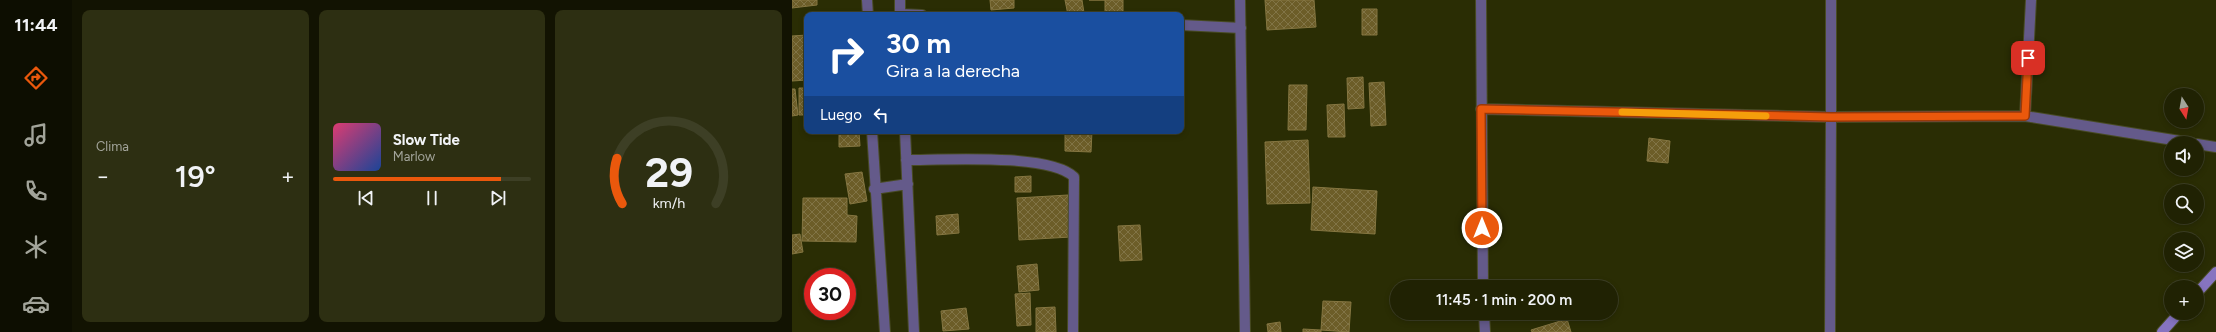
<!DOCTYPE html>
<html lang="es">
<head>
<meta charset="utf-8">
<style>
	:root { --surface:#202203; --page:#2d2f12; --text:#f1f3f6; --muted:#a2a49a; --line:#3d3f25; --accent:#ea580c }
	body { margin:0; font-family:Figtree,sans-serif; background:var(--page); color:var(--text); height:100vh; display:flex; flex-direction:column; font-size:15px; white-space:nowrap }
	* { box-sizing:border-box; margin:0 }
	p { font-size:13px; color:var(--muted) }
	.icon { flex:none; width:22px; height:22px; fill:none; stroke:currentColor; stroke-width:2; stroke-linecap:round; stroke-linejoin:round }
	.map { position:relative; flex:1; overflow:hidden }
	.sheet { display:flex; flex-direction:column; gap:10px; padding:10px; background:#121302; width:720px }
	.sheet>* { flex:none }
	.hud { position:absolute; left:12px; top:12px; width:380px; height:122px; border-radius:8px; box-shadow:0 2px 6px #0003,0 0 0 1px var(--line); background:#1a4fa0; color:#fff; overflow:hidden }
	.needle { width:26px; rotate:169deg }
	.buttons { position:absolute; left:1372px; top:88px; display:grid; gap:8px }
	.buttons a { display:grid; place-items:center; width:40px; height:40px; border-radius:50%; background:var(--surface); box-shadow:0 2px 6px #0003,0 0 0 1px var(--line); font-size:20px }
	.speed { position:absolute; left:12px; top:268px; display:flex; gap:8px; font-size:20px; font-weight:700; text-align:center }
	.speed>* { display:grid; place-content:center; width:52px; height:52px; border-radius:50%; background:var(--surface); box-shadow:0 2px 6px #0003,0 0 0 1px var(--line); line-height:1 }
	.speed .limit { border:6px solid #d22; background:#fff; color:#111 }
	.pin { position:absolute; display:grid; place-items:center; width:34px; height:34px; color:#fff; margin:-17px; border-radius:8px; box-shadow:0 2px 6px #0006 }
	.me { position:absolute; width:44px; margin:-22px; rotate:0deg; stroke-linejoin:round; filter:drop-shadow(0 0 3px #0008) }
	.turn { display:flex; align-items:center; gap:14px; height:84px; padding:0 16px; font-size:18px }
	.turn .icon { width:52px; height:52px; stroke-width:2.5 }
	.turn b { display:block; font-size:28px; line-height:34px }
	.then { display:flex; align-items:center; height:38px; padding:0 16px; background:#0003; gap:8px; font-size:15px }
	.big { font-size:30px; font-weight:600; line-height:1.1 }
	.sheet .widget { flex:1; display:flex; flex-direction:column; justify-content:center; gap:6px; min-width:0; padding:0 14px; border-radius:8px; background:var(--page) }
	.sheet .dial { align-items:center; gap:0 }
	.dial svg { height:104px; overflow:visible; fill:none; stroke:var(--line); stroke-width:7; stroke-linecap:round; text-anchor:middle }
	.dial text { fill:var(--text); stroke:none }
	.song { display:flex; align-items:center; gap:12px }
	.cover { width:48px; height:48px; border-radius:6px; background:linear-gradient(135deg,hsl(340 70% 55%),hsl(220 70% 35%)) }
	.played { height:4px; border-radius:2px; background:linear-gradient(90deg,var(--accent) 85%,var(--line) 85%) }
	.keys { display:flex; justify-content:space-around; direction:ltr }
	.heat { display:flex; justify-content:space-between; align-items:center; font-size:22px; direction:ltr }
	.sheet .tiles { flex:1; display:grid; gap:10px; grid-template-columns:repeat(3,1fr) }
	.trip { position:absolute; left:598px; top:280px; width:228px; height:40px; border-radius:20px; background:var(--surface); box-shadow:0 2px 6px #0003,0 0 0 1px var(--line); font-weight:600; line-height:40px; text-align:center }
	main { display:flex; flex:1; min-height:0 }
	.dock { display:flex; flex-direction:column; width:72px; justify-content:space-around; align-items:center; background:#0d0e01; color:var(--muted) }
	.dock .icon { width:28px; height:28px }
	.dock .selected { color:var(--accent) }
	.dock b { font-size:18px; color:var(--text) }
	.map>svg:first-child { display:block }
</style>
</head>
<body>
<main>
<nav class="dock">
<b>11:44</b>
<svg class="icon selected" aria-label="directions" viewBox="0 0 24 24"><path d="M12 3l9 9-9 9-9-9zM9 14v-3h6M13 9l2 2-2 2"/></svg>
<svg class="icon" aria-label="music" viewBox="0 0 24 24"><path d="M9 18V5l10-2v13"/><circle cx="6" cy="18" r="3"/><circle cx="16" cy="16" r="3"/></svg>
<svg class="icon" aria-label="phone" viewBox="0 0 24 24"><path d="M5 4h4l2 5-3 2q2 4 5 5l2-3 5 2v4C11 20 4 13 5 4z"/></svg>
<svg class="icon" aria-label="climate" viewBox="0 0 24 24"><path d="M12 3v18M4 7l16 10M4 17L20 7"/></svg>
<svg class="icon" aria-label="car" viewBox="0 0 24 24"><path d="M5 17H2v-5l4-1 3-4h7l3 4 3 1v5h-3M9 17h6M6 11h13"/><circle cx="7" cy="17" r="2"/><circle cx="17" cy="17" r="2"/></svg>
</nav>
<section class="sheet">
<div class="tiles">
<div class="widget"><p>Clima</p>
<div class="heat"><a>−</a><b class="big">19°</b><a>+</a></div>
</div>
<div class="widget">
<div class="song"><i class="cover"></i><div><b>Slow Tide</b><p>Marlow</p></div></div>
<div class="played"></div>
<div class="keys"><svg class="icon" aria-label="previous" viewBox="0 0 24 24"><path d="M18 5L8 12l10 7zM5 5v14"/></svg><svg class="icon" aria-label="pause" viewBox="0 0 24 24"><path d="M8 5v14M16 5v14"/></svg><svg class="icon" aria-label="next" viewBox="0 0 24 24"><path d="M6 5l10 7-10 7zM19 5v14"/></svg></div>
</div>
<div class="widget dial"><svg viewBox="0 0 100 80">
<path d="M14 69A42 42 0 1 1 86 69"/>
<path d="M14 69A42 42 0 0 1 10 34" stroke="#ea580c"/>
<text x="50" y="56" font-size="32" font-weight="700">29</text>
<text x="50" y="72" font-size="11">km/h</text>
</svg></div>
</div>
</section>
<div class="map">
<svg width="1424" height="332" viewBox="0 0 1424 332">
	<defs>
		<pattern id="building-cross-hatch" width="8" height="8" patternUnits="userSpaceOnUse"><rect width="8" height="8" fill="#6c5d28"/><path d="M0 0l8 8M0 8l8-8" fill="none" stroke="#817446"/></pattern>
	</defs>
	<rect width="100%" height="100%" fill="#2a2d04"/>
	<path fill="url(#building-cross-hatch)" stroke="#857641" d="M 0,0 L 25,0 L 25,5 L 0,8 Z
		M 198,0 L 222,0 L 222,8 L 199,10 Z
		M 273,0 L 290,0 L 292,13 L 276,15 Z
		M 297,0 L 331,0 L 331,15 L 313,15 L 313,0 Z
		M 473,0 L 522,0 L 524,27 L 475,30 Z
		M 570,9 L 585,9 L 585,35 L 570,35 Z
		M 15,35 L 15,80 L 0,81 L 0,36 Z
		M 571,77 L 572,108 L 556,109 L 555,78 Z
		M 592,82 L 594,125 L 579,126 L 577,83 Z
		M 497,85 L 515,85 L 514,130 L 496,130 Z
		M 7,88 L 15,88 L 15,115 L 7,115 Z
		M 0,89 L 3,89 L 6,115 L 0,116 Z
		M 552,104 L 553,137 L 536,137 L 535,105 Z
		M 47,131 L 67,131 L 68,146 L 47,147 Z
		M 273,131 L 300,131 L 299,152 L 273,151 Z
		M 857,138 L 878,141 L 876,163 L 855,161 Z
		M 516,140 L 518,203 L 475,204 L 473,142 Z
		M 70,172 L 75,201 L 58,204 L 53,174 Z
		M 239,176 L 239,192 L 223,192 L 223,177 Z
		M 521,187 L 585,191 L 583,234 L 519,230 Z
		M 276,195 L 279,237 L 227,240 L 225,198 Z
		M 11,198 L 55,198 L 55,215 L 65,216 L 64,242 L 10,241 Z
		M 166,214 L 167,233 L 145,235 L 144,216 Z
		M 348,225 L 350,260 L 328,261 L 326,226 Z
		M 8,234 L 11,252 L 0,254 L 0,235 Z
		M 245,264 L 247,290 L 227,292 L 225,266 Z
		M 238,293 L 239,325 L 225,326 L 223,294 Z
		M 531,301 L 559,302 L 557,332 L 529,330 Z
		M 263,307 L 264,332 L 244,332 L 244,308 Z
		M 174,308 L 177,329 L 151,331 L 149,311 Z
		M 775,319 L 779,332 L 740,332 L 739,330 Z
		M 488,322 L 489,332 L 476,332 L 475,324 Z
		M 511,329 L 529,330 L 529,332 L 511,332 Z"/>
	<g fill="none" stroke-linecap="round" stroke-linejoin="round">
		<defs>
			<path id="street" d="M 75,0 L 76,15
				M 108,0 L 108,15
				M 448,0 L 453,332
				M 689,0 L 691,287
				M 1039,0 L 1039,117 L 1233,116 L 1400,143
				M 108,14 L 130,15
				M 389,25 L 449,28
				M 689,109 L 1039,117 L 1038,332
				M 1233,116 L 1239,0
				M 80,131 L 93,332
				M 113,131 L 122,332
				M 1405,144 L 1424,147
				M 114,160 C 150,160 258,153 282,177 L 281,332
				M 82,189 L 116,184
				M 692,313 L 693,332"/>
			<path id="secondary" d="M 1405,293 L 1424,272
				M 1370,332 L 1387,313"/>
		</defs>
		<use href="#street" stroke="#484b24" stroke-width="12"/>
		<use href="#secondary" stroke="#484b24" stroke-width="12"/>
		<use href="#street" stroke="#645a8a" stroke-width="10"/>
		<use href="#secondary" stroke="#8674c0" stroke-width="10"/>
	</g>
	<g fill="none" stroke-linecap="round" stroke-linejoin="round">
		<defs>
			<path id="route" d="M 690,228 L 689,109 L 1039,117 L 1233,116 L 1236,58"/>
		</defs>
		<use href="#route" stroke="#983908" stroke-width="10"/>
		<use href="#route" stroke="#ea580c" stroke-width="7"/>
		<path stroke="#f59e0b" stroke-width="7" d="M 830,112 L 974,116"/>
	</g>
</svg>
<div class="buttons">
<a><svg class="needle" viewBox="-14 -14 28 28"><path d="M0-13l5 13h-10z" fill="#e53935"/><path d="M0 13l5-13h-10z" fill="#a2a49a"/></svg></a>
<a><svg class="icon" aria-label="sound" viewBox="0 0 24 24"><path d="M4 9h4l5-4v14l-5-4H4zM17 9q2 3 0 6"/></svg></a>
<a><svg class="icon" aria-label="search" viewBox="0 0 24 24"><circle cx="10" cy="10" r="6"/><path d="M15 15l6 6"/></svg></a>
<a><svg class="icon" aria-label="layers" viewBox="0 0 24 24"><path d="M12 4l9 5-9 5-9-5zM3 14l9 5 9-5"/></svg></a>
<a>+</a>
</div>
<div class="speed"><div class="limit">30</div></div>
<div class="pin" style="left:1236px;top:58px;background:#d93025"><svg class="icon" aria-label="arrive" viewBox="0 0 24 24"><path d="M6 21V4h12l-3 4 3 4H6"/></svg></div>
<svg class="me" style="left:690px;top:228px" viewBox="-20 -20 40 40"><circle r="17" fill="#ea580c" stroke="#fff" stroke-width="3"/><path d="M0-11L8 9 0 5-8 9z" fill="#fff"/></svg>
<div class="trip">11:45 · 1 min · 200 m</div>
<div class="hud">
<div class="turn"><svg class="icon" aria-label="right" viewBox="0 0 24 24"><path d="M7 20v-9h11M14 6l5 5-5 5"/></svg><div><b>30 m</b>Gira a la derecha</div></div>
<div class="then">Luego<svg class="icon" aria-label="left" viewBox="0 0 24 24"><path d="M17 20v-9H6M10 6l-5 5 5 5"/></svg></div>
</div>
</div>
</main>
</body>
</html>
